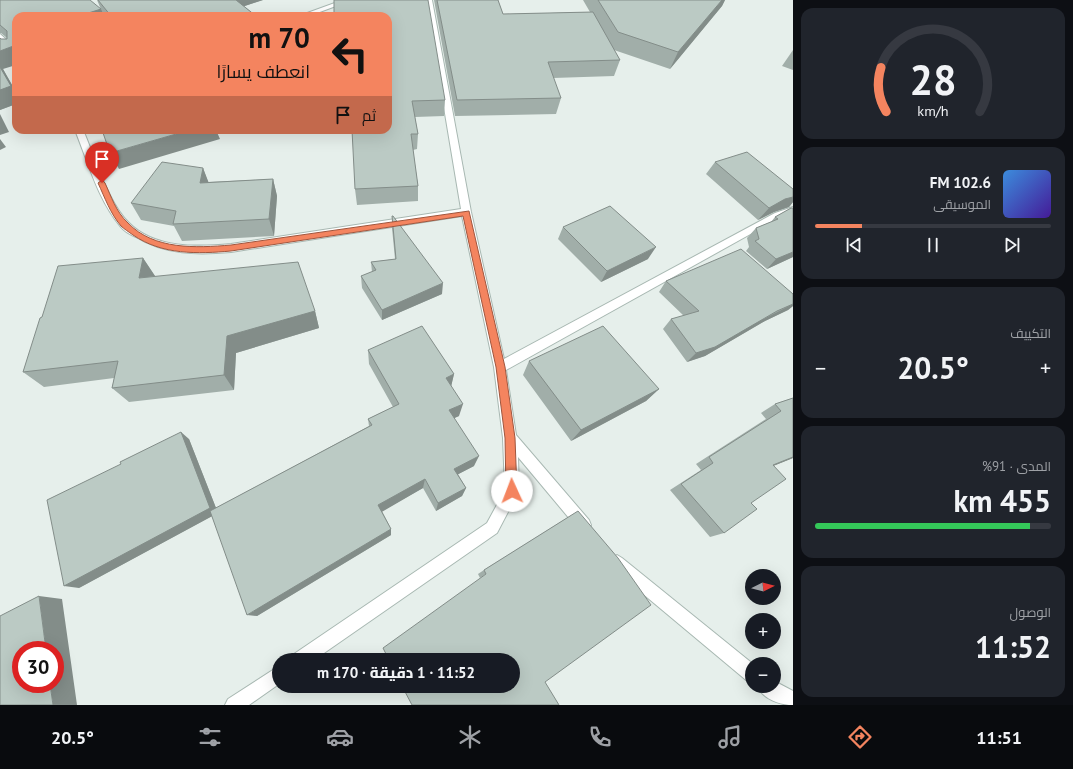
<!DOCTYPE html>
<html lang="ar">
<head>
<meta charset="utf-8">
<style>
	:root { --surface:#171b24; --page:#20242c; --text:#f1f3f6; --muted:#9ea1a6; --line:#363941; --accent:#f4845f }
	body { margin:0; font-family:"PT Sans",Cairo,sans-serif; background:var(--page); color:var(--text); direction:rtl; height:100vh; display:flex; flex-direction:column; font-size:15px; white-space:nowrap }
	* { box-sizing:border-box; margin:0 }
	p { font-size:13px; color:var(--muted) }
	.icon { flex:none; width:22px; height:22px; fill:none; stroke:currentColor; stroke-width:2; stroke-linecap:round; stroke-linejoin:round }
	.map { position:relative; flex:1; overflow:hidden; direction:ltr }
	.details { display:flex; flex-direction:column; gap:8px; padding:8px; background:#0d0f14; width:280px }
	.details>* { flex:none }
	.banner { position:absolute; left:12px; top:12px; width:380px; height:122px; border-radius:12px; box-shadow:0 4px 16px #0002; direction:rtl; background:#f4845f; color:#111; overflow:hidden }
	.needle { width:26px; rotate:84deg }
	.fabs { position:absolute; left:745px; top:569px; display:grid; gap:8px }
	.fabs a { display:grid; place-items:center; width:36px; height:36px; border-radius:50%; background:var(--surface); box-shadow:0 4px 16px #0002; font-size:20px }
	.speed { position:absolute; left:12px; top:641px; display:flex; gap:8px; font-size:20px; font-weight:700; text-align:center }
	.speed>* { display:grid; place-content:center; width:52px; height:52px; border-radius:50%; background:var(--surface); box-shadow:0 4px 16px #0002; line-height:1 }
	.speed .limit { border:6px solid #d22; background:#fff; color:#111 }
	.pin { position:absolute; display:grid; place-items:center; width:34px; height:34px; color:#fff; margin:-41px -17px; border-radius:50% 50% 50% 0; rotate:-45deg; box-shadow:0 0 4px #0007 }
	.pin .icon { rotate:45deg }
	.me { position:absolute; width:44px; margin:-22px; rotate:358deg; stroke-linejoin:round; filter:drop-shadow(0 0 3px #0008) }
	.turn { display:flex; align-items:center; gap:14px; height:84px; padding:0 16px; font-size:18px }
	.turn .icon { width:52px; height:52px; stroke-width:2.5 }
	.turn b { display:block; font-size:28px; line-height:34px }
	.then { display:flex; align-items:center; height:38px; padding:0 16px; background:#0003; gap:8px; font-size:15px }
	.big { font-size:30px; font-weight:800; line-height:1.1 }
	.details .tile { flex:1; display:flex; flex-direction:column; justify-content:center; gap:6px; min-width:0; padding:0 14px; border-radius:12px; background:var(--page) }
	.details .dial { align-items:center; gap:0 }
	.dial svg { height:104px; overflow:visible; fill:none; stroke:var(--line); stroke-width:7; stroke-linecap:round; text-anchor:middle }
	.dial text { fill:var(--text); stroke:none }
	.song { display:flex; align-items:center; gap:12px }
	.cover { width:48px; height:48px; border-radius:6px; background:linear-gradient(135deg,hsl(210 70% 55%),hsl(260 70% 35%)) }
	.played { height:4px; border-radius:2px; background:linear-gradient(90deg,var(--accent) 20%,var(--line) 20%) }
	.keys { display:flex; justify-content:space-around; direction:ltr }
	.heat { display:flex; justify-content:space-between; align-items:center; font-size:22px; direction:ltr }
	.charge { height:6px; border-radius:3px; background:linear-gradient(90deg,#34c759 91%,var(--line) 0) }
	.trip { position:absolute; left:272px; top:653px; width:248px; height:40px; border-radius:20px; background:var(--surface); box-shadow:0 4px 16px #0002; font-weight:800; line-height:40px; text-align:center; direction:rtl }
	.tabs { display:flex; height:64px; justify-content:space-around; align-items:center; background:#090b0e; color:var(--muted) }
	.tabs .icon { width:28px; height:28px }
	.tabs .current { color:var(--accent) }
	.tabs b { font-size:18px; color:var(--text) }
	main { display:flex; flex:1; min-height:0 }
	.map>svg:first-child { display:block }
</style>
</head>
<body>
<main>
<section class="details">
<div class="tile dial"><svg viewBox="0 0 100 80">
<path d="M14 69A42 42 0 1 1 86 69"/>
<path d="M14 69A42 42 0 0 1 10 35" stroke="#f4845f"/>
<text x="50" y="56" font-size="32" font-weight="700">28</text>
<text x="50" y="72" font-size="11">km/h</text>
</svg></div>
<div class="tile">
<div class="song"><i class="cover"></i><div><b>102.6 FM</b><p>الموسيقى</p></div></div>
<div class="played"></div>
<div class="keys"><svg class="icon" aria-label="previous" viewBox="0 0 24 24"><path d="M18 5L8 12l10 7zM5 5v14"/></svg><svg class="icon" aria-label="pause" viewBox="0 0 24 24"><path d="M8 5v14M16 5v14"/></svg><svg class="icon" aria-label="next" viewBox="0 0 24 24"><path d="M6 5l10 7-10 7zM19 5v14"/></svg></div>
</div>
<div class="tile"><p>التكييف</p>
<div class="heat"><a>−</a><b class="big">20.5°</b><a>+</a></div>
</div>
<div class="tile"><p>المدى · 91%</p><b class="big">455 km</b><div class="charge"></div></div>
<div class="tile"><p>الوصول</p><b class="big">11:52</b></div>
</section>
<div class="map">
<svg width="793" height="705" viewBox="0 0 793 705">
	<rect width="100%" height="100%" fill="#e6efeb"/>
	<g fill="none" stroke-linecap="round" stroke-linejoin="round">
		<defs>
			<path id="street" d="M 343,0 L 352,0 L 309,16 L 299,16 Z
				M 426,0 L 432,0 L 471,212 L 504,359 L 775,213 L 793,207 L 793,214 L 781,217 L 506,370 L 516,435 L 589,520 L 591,525 L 589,530 L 584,532 L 579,530 L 518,457 L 519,491 L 497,533 L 314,660 L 292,660 L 294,654 L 487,523 L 505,490 L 503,438 L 494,367 L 462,216 L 231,252 C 198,255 165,255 136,237 C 131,235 124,231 121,227 C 98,200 88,162 75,130 L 83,130 C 95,157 108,203 129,223 C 155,249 198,247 231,244 L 461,209 Z
				M 0,34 L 16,48 L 16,54 L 13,54 L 0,40 Z
				M 617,555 L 622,558 L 753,664 L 752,682 L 746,680 L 612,568 L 609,563 L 612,558 Z
				M 279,666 L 279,684 L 249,705 L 225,705 L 228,699 Z
				M 774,681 L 793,691 L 793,705 C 780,705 763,699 757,686 L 774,686 Z"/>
		</defs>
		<use href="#street" stroke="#a8b8b2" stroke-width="2"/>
		<use href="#street" fill="#fff" fill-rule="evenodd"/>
	</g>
	<path fill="#a1aea9" d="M 0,0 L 101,9 L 104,16 L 16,16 L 3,69 L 16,92 L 16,104 L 0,110 L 1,39 L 7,39 L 7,38 L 1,33 L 0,33 Z
		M 97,0 L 263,0 L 244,6 L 256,16 L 105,16 L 103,14 Z
		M 434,0 L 498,0 L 503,14 L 590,12 L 583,0 L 725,0 L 722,6 L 670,69 L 614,50 L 620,60 L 614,76 L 553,78 L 561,98 L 556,114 L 455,116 Z
		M 388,16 L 445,100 L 444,116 L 415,117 L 418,134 L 417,149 L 413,150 L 418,186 L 418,201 L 357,205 L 355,189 Z
		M 793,50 L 793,70 L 782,66 Z
		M 715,162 L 793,189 L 793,202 L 789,207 L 774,212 L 758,220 L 706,174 Z
		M 203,168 L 208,182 L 273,179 L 277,196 L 274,236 L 182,241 L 174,226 L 141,220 L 131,203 Z
		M 791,208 L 793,257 L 767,269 L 746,251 L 749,247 L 747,238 L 756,228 L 771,222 L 775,217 Z
		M 392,216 L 442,294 L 382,320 L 362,288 L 361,276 L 372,272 L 371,262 L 395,259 L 392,228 Z
		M 563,227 L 648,259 L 601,282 L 558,239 Z
		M 143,258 L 155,276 L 315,311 L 319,328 L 236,353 L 234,390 L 129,402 L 112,388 L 114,378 L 44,387 L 23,372 L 42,317 Z
		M 666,281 L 793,294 L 793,306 L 788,310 L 765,321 L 705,356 L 687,362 L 663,329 L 671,319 L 684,316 L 659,292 Z
		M 368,350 L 454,374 L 451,386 L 459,416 L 454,418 L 474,466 L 458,474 L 466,488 L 462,496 L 436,511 L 423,488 L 382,511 L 391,529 L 391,535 L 257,616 L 212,516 L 79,588 L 189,439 L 216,508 L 369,426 L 368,419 L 393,407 L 369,364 Z
		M 529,361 L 659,389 L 646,401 L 571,441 L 523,375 Z
		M 793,398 L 793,458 L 773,466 L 751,503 L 724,533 L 710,537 L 670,490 L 701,470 L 696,464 L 766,419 L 761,413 L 775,404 Z
		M 578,511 L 480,578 L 478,574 L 484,570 Z"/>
	<path fill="#838d89" d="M 230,0 L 263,0 L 233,10 Z
		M 722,0 L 725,0 L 722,6 L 670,69 L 678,52 Z
		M 101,9 L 104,16 L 79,16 Z
		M 16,45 L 16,65 L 3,69 L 16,92 L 16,104 L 0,110 L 0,51 Z
		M 0,114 L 9,132 L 0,135 Z
		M 190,130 L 216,130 L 220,139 L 119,169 L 110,153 Z
		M 0,139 L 6,147 L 0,150 Z
		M 203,168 L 210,186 L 200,183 Z
		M 273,179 L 277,196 L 274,236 L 269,219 Z
		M 793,197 L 793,202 L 789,207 L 774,212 L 758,220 L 769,208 L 785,199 Z
		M 656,247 L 648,259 L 601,282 L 607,271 Z
		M 793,252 L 793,257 L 767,269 L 776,259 Z
		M 143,258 L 155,276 L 139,278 Z
		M 443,283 L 442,294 L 382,320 L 382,310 Z
		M 793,304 L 793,306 L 788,310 L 765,321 L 705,356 L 687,362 L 696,353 Z
		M 315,311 L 319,328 L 236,353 L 234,390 L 224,375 L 227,336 Z
		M 454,374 L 451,387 L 446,378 Z
		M 659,389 L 646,401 L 571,441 L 581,430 Z
		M 463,404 L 459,416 L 446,422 L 449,410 Z
		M 181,432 L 189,439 L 218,513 L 79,588 L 64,586 Z
		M 479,456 L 474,466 L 451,478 L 454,469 Z
		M 793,457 L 793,458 L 758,472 L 773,465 Z
		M 425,479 L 423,488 L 380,513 L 378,505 Z
		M 466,488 L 462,496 L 436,511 L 438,503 Z
		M 391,529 L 391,535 L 257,616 L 247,615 Z
		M 39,596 L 62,599 L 77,705 L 53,705 L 50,684 L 55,684 L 55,650 L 46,650 Z"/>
	<path fill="#bbcac4" stroke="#838d89" d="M 0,0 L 90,0 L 101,9 L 79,16 L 16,16 L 16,45 L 0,51 L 0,38 L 1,39 L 7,39 L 7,31 L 0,25 Z
		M 98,0 L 236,0 L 256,16 L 111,16 Z
		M 334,0 L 428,0 L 445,100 L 412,101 L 418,134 L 411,134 L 418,186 L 355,189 L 352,130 L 388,130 L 388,16 L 334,16 Z
		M 437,0 L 498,0 L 503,14 L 593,12 L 620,60 L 548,62 L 561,98 L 457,100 Z
		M 598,0 L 722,0 L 678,52 L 618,32 Z
		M 0,67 L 11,86 L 0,90 Z
		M 102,130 L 190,130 L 110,153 Z
		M 747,152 L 793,189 L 793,197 L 785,199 L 769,208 L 715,162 Z
		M 162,162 L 203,168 L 200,183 L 273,179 L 269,219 L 173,224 L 176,211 L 131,203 Z
		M 610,206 L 656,247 L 607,271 L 563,227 Z
		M 791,208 L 793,208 L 793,252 L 776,259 L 755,241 L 759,239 L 756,228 L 778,219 L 775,217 Z
		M 392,216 L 393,216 L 443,283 L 382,310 L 361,276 L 376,270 L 371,262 L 396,259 Z
		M 741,249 L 793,294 L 793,304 L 777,311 L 715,347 L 696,353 L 671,319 L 699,311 L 666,281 Z
		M 143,258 L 139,278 L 298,262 L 315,311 L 227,336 L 224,375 L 112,388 L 118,361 L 23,372 L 40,318 L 42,317 L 58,266 Z
		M 422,326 L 454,374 L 446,378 L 463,404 L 449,410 L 479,456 L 454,469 L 466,488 L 438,503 L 425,479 L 378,505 L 391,529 L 247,615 L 210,511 L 372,425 L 368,419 L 399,404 L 368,350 Z
		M 603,326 L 659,389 L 581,430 L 529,361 Z
		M 793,398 L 793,457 L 773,465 L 786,479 L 751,503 L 757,509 L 724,533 L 681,484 L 713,463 L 709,457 L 781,411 L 775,404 Z
		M 181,432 L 210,508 L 64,586 L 47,500 L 121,464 L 120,462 Z
		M 578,511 L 618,558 L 651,605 L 545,682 L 559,705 L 412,705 L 402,686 L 513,686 L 513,660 L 389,660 L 383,648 L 486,574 L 484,570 Z
		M 39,596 L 46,650 L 21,650 L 21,684 L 50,684 L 53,705 L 0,705 L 0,616 Z"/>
	<path fill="#f4845f" stroke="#9f563e" d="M 102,180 L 105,183 C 111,196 116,212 128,223 C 154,250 196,248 231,245 L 469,211 L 505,367 L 515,438 L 517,491 L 516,495 L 512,496 L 508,495 L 506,491 L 505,438 L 496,367 L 463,216 L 231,251 C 198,254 162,255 133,235 C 129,232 124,229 121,226 C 110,213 105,198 98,183 Z"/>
</svg>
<div class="fabs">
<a><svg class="needle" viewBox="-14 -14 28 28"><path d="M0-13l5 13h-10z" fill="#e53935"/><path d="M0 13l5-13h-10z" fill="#9ea1a6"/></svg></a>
<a>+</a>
<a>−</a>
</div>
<div class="speed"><div class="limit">30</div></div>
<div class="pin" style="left:102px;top:183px;background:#d93025"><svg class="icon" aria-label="arrive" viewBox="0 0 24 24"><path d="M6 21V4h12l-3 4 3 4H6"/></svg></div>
<svg class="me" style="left:512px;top:491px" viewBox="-20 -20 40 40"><circle r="19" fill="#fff"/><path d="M0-13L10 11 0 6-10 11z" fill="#f4845f"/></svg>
<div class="trip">11:52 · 1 دقيقة · 170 m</div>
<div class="banner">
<div class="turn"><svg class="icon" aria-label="left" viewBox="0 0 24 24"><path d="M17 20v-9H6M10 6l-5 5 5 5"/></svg><div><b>70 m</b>انعطف يسارًا</div></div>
<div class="then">ثم<svg class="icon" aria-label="arrive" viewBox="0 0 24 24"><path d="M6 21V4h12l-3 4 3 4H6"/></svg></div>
</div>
</div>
</main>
<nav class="tabs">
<b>11:51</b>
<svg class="icon current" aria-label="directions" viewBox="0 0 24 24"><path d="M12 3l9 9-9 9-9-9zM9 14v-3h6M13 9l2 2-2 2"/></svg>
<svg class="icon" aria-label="music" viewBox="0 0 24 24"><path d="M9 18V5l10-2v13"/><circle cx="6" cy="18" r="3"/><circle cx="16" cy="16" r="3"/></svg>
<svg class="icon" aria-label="phone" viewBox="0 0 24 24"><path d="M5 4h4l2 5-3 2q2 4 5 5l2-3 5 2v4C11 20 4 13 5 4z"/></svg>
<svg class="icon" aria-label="climate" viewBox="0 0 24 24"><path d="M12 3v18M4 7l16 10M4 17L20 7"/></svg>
<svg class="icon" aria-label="car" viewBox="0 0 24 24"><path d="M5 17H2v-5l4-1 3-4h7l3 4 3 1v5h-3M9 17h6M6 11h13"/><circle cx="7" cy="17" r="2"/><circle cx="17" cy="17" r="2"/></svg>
<svg class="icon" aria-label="filters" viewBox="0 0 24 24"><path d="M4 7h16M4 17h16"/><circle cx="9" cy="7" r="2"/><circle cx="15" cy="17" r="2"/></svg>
<b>20.5°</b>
</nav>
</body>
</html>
